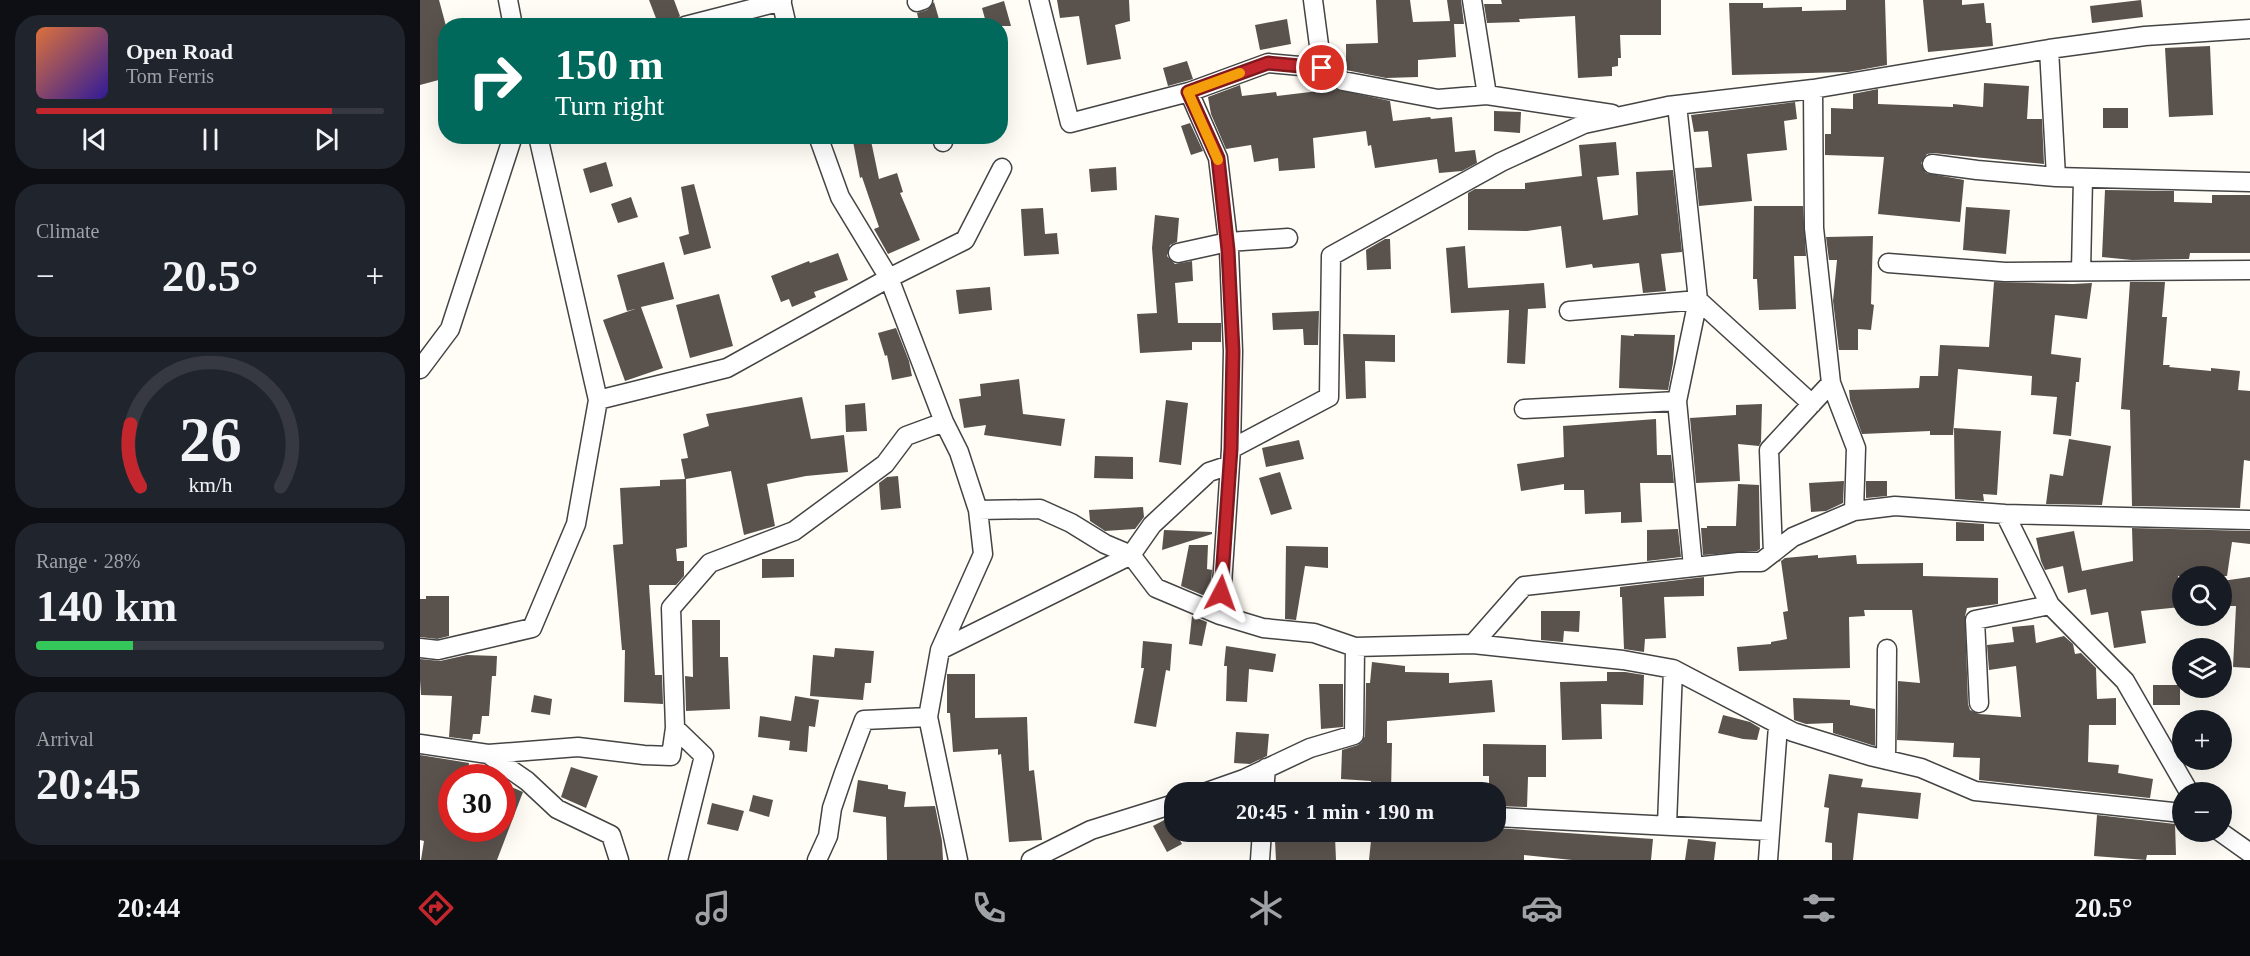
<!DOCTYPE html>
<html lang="en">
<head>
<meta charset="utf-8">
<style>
	:root { --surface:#171b24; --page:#20242c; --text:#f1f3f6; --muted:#9ea1a6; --line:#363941; --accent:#c4262e }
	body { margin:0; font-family:"Times New Roman",serif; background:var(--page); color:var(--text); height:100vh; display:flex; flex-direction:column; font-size:22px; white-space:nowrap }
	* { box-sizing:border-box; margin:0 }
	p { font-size:20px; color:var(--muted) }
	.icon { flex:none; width:33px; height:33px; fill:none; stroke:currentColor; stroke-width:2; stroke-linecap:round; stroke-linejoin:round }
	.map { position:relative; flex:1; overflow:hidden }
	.drawer { display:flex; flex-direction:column; gap:15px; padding:15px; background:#0d0f14; width:420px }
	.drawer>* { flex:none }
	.top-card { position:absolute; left:18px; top:18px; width:570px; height:126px; border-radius:24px; box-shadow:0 6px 24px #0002; background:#00695c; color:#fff; overflow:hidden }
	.tools { position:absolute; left:1752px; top:566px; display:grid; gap:12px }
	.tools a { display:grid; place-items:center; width:60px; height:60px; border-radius:50%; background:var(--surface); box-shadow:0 6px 24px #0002; font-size:30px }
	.speed { position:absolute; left:18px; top:764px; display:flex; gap:12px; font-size:30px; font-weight:700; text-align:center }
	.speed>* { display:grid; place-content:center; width:78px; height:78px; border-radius:50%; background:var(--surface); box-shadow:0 6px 24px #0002; line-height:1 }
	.speed .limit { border:9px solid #d22; background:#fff; color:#111 }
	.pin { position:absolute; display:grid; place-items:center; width:51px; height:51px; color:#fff; margin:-26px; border:3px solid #fff; border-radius:50%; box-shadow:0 2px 6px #0007 }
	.me { position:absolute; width:66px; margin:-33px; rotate:4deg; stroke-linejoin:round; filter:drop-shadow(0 0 4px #0008) }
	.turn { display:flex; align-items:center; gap:21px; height:126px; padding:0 18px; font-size:27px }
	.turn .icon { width:78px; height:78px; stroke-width:2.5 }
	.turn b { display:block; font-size:42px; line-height:51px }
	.big { font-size:45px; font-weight:600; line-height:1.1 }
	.drawer .tile { flex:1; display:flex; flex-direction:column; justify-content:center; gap:9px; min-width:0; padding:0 21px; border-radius:24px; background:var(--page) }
	.drawer .dial { align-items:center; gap:0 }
	.dial svg { height:156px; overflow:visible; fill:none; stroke:var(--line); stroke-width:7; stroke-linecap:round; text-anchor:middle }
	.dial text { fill:var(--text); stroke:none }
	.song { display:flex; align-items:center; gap:18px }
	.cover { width:72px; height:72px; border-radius:9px; background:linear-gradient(135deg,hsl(20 70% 55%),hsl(250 70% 35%)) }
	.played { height:6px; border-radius:3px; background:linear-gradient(90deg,var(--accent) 85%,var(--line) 85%) }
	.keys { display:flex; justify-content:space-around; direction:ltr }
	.heat { display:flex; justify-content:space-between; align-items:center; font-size:33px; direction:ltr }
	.charge { height:9px; border-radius:4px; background:linear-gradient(90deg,#34c759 28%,var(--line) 0) }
	.trip { position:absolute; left:744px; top:782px; width:342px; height:60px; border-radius:24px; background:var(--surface); box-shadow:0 6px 24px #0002; font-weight:600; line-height:60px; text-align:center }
	.tab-bar { display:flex; height:96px; justify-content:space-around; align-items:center; background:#090b0e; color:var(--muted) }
	.tab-bar .icon { width:42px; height:42px }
	.tab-bar .current { color:var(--accent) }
	.tab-bar b { font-size:27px; color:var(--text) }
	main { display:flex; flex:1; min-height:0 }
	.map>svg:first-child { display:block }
</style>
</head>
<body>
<main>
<section class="drawer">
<div class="tile">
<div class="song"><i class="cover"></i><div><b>Open Road</b><p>Tom Ferris</p></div></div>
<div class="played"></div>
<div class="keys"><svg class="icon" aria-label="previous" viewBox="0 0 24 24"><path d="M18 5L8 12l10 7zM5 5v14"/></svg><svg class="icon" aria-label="pause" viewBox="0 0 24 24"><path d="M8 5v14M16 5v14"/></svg><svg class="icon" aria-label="next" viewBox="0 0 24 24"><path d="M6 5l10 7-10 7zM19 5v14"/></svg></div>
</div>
<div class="tile"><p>Climate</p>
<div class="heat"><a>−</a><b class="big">20.5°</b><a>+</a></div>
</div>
<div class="tile dial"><svg viewBox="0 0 100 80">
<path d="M14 69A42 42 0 1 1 86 69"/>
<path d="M14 69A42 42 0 0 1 9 37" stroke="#c4262e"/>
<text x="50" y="56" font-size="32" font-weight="700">26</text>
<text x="50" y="72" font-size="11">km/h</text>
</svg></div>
<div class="tile"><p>Range · 28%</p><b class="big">140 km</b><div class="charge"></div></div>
<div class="tile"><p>Arrival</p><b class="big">20:45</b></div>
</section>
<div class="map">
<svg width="1830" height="860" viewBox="0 0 1830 860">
	<rect width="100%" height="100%" fill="#fffdf5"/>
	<path fill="#5a524d" d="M 0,0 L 19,0 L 26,26 L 26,78 L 0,85 Z
		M 229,0 L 254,0 L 260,16 L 255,22 L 239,26 Z
		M 637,0 L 709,0 L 710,21 L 695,25 L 701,59 L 667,65 L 659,16 L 640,18 Z
		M 956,0 L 990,0 L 993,22 L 1030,21 L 1027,0 L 1041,0 L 1044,24 L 1034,24 L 1036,57 L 998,60 L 998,77 L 966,78 L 926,70 L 926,44 L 958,43 Z
		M 1081,0 L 1241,0 L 1241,35 L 1200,35 L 1201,58 L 1198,58 L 1198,66 L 1192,67 L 1192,76 L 1158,78 L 1155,16 L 1099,19 L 1100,22 L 1067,23 L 1064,4 L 1082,4 Z
		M 1426,0 L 1465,0 L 1467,65 L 1428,72 L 1312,75 L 1309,3 L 1343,3 L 1343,8 L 1382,7 L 1382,11 L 1426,10 Z
		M 1503,0 L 1542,0 L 1542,5 L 1564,3 L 1566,23 L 1571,23 L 1573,46 L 1508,52 Z
		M 1721,0 L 1723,17 L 1672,23 L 1670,6 Z
		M 584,1 L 591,26 L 567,26 L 562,8 Z
		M 514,2 L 521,26 L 500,26 L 497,13 L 507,10 Z
		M 867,19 L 871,44 L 840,50 L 835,25 Z
		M 1790,46 L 1793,115 L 1749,117 L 1745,48 Z
		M 767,61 L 773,79 L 748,86 L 743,68 Z
		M 1564,83 L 1609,86 L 1607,119 L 1622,119 L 1624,164 L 1513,153 L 1507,154 L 1501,163 L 1506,173 L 1544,180 L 1540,222 L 1458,214 L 1464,157 L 1405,155 L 1405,134 L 1411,134 L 1411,108 L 1433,109 L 1433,94 L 1458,89 L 1458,104 L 1533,107 L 1533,104 L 1563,107 Z
		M 820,85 L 822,96 L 856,92 L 857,96 L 915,89 L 970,101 L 973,121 L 1010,117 L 1011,119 L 1032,117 L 1035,152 L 1055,150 L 1057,163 L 1042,171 L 1019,173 L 1017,159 L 955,168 L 951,145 L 948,146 L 946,131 L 893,138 L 895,168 L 859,171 L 858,158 L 834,162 L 831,145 L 806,149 L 791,114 L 788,97 Z
		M 1375,102 L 1377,119 L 1364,121 L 1367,150 L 1327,154 L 1332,201 L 1279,206 L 1275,168 L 1292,167 L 1288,131 L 1274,132 L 1271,115 Z
		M 1683,108 L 1708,108 L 1708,128 L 1683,128 Z
		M 1074,111 L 1101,112 L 1100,133 L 1074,131 Z
		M 770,123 L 783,151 L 771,155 L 761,126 Z
		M 432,136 L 450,136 L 459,179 L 477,173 L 483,192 L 480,193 L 500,240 L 468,254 L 454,229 L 459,227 L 442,177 L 440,178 Z
		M 1196,142 L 1199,175 L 1177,177 L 1183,220 L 1218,215 L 1216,172 L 1253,170 L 1262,252 L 1241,254 L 1246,291 L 1223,293 L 1219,263 L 1173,268 L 1172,264 L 1146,268 L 1141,226 L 1107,231 L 1048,230 L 1048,193 L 1055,189 L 1105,189 L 1105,183 L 1162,176 L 1159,145 Z
		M 186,162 L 193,186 L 170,193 L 163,169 Z
		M 696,167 L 697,190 L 671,192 L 669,169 Z
		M 274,184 L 291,248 L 264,255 L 259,237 L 269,234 L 261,187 Z
		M 1685,190 L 1754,191 L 1754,202 L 1792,203 L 1792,195 L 1830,195 L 1830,253 L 1770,253 L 1769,259 L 1712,260 L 1682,257 Z
		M 211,197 L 218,217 L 198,223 L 191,204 Z
		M 1334,206 L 1383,206 L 1386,256 L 1374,256 L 1376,309 L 1339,310 L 1337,279 L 1333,279 Z
		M 1546,207 L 1590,210 L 1586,254 L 1543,250 Z
		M 623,208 L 625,234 L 637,233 L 639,254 L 604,256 L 601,209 Z
		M 735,215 L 759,218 L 757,242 L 750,245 L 747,256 L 755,264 L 772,261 L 773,281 L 755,283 L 758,323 L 801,323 L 801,342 L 772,342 L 772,350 L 720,353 L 717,314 L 737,313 L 732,248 Z
		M 1453,236 L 1451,304 L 1454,305 L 1451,330 L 1438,329 L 1438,350 L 1419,350 L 1413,301 L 1417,260 L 1409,260 L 1406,237 Z
		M 965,239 L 970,239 L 971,269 L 947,270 L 946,250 Z
		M 1045,246 L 1048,288 L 1124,283 L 1126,308 L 1108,309 L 1105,364 L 1087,363 L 1089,310 L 1031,313 L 1026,248 Z
		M 418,253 L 428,280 L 394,292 L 396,297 L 372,307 L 369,299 L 361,302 L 351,276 L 389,261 L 390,263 Z
		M 244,262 L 254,299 L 221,307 L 243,368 L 205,381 L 183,320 L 215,309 L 207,311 L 197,275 Z
		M 1574,282 L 1653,284 L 1672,283 L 1667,319 L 1635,315 L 1631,354 L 1661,358 L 1659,382 L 1656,382 L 1651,436 L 1633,434 L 1637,397 L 1611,395 L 1612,376 L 1538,369 L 1533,435 L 1510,435 L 1510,431 L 1442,434 L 1430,400 L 1429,390 L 1499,388 L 1500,376 L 1518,376 L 1520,345 L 1569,347 Z
		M 1710,282 L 1745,282 L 1742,317 L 1747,317 L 1743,365 L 1750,365 L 1749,367 L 1791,371 L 1791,368 L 1820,371 L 1818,390 L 1830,391 L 1830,461 L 1824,460 L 1820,508 L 1712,506 L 1710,410 L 1701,409 Z
		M 570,287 L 572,310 L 539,314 L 536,290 Z
		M 299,294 L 313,346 L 270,358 L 256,305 Z
		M 899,311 L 898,345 L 884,345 L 883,329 L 853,330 L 852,313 Z
		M 476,328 L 489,361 L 492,376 L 472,380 L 467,355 L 465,356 L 458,333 Z
		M 923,334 L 975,335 L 975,362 L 945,361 L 946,398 L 926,399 Z
		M 1214,334 L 1255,335 L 1253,363 L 1248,390 L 1199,388 L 1201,335 L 1214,336 Z
		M 599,379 L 603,414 L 645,419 L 641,446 L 564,435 L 566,425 L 544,428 L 539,399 L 561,396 L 560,384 Z
		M 382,397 L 391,439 L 424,435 L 428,472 L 386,476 L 347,484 L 355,526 L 324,535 L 311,471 L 266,479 L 267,547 L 256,549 L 257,561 L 264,561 L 264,576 L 256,585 L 229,585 L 235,675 L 242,675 L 243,704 L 204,702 L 205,650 L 202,650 L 193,545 L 203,544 L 200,488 L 240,486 L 240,480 L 265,479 L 261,459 L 268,458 L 263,434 L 289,426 L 286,414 Z
		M 746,400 L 768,403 L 761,465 L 739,462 Z
		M 445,403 L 447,431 L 426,432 L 425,405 Z
		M 1342,404 L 1341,442 L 1339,446 L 1318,444 L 1320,481 L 1276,483 L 1270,418 L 1316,415 L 1316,405 Z
		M 1236,419 L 1237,455 L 1251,455 L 1254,483 L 1220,483 L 1222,522 L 1201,523 L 1201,512 L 1165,514 L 1164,490 L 1144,490 L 1144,484 L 1101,491 L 1097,464 L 1144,457 L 1143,426 Z
		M 1534,428 L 1581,431 L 1577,495 L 1563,494 L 1564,501 L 1535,499 Z
		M 1649,439 L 1691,446 L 1682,505 L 1626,504 L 1630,474 L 1643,476 Z
		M 879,440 L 884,459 L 846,467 L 842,448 Z
		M 675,456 L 713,457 L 713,479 L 674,478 Z
		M 860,472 L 872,509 L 851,515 L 839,478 Z
		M 478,476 L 481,508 L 461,510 L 459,483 L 467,477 Z
		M 1424,481 L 1423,503 L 1406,511 L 1391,512 L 1389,483 Z
		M 1446,481 L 1467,481 L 1467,496 L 1446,498 Z
		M 1318,484 L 1339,485 L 1340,549 L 1337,551 L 1283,555 L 1281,528 L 1287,528 L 1287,526 L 1316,526 Z
		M 723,507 L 724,517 L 715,529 L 685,531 L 670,521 L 669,510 Z
		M 1536,522 L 1564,524 L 1564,541 L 1536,541 Z
		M 1712,528 L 1830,531 L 1830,544 L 1812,542 L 1807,576 L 1758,576 L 1761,607 L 1721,611 L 1726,643 L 1694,648 L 1688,612 L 1671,615 L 1666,589 L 1648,593 L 1643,566 L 1625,570 L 1621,561 L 1616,538 L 1654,531 L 1662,571 L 1713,561 Z
		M 1258,529 L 1261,557 L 1227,561 L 1227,530 Z
		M 744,530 L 792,532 L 792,534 L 742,550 Z
		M 769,545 L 788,545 L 787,569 L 792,570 L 790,598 L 761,586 Z
		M 866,546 L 908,547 L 908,568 L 885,566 L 876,620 L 865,619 Z
		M 1398,555 L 1398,558 L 1436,555 L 1437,564 L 1503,563 L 1503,576 L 1578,578 L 1578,604 L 1547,608 L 1545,616 L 1548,704 L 1550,710 L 1559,714 L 1601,717 L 1596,666 L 1569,670 L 1567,645 L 1594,642 L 1592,627 L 1614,625 L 1616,643 L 1644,636 L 1653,644 L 1655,654 L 1661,653 L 1676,668 L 1677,699 L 1696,698 L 1696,725 L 1669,725 L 1668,762 L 1699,765 L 1698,773 L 1733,779 L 1730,798 L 1559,780 L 1560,758 L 1533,757 L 1534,743 L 1477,740 L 1478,681 L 1500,683 L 1492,610 L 1444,610 L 1445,616 L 1429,617 L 1430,668 L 1319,671 L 1317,647 L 1351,644 L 1351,642 L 1367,639 L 1363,612 L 1368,611 L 1361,561 L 1365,558 Z
		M 342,559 L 374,559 L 374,577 L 342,578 Z
		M 1284,577 L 1284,596 L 1244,597 L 1246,638 L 1225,639 L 1224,652 L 1204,649 L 1202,597 L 1200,597 L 1200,587 Z
		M 1830,577 L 1830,668 L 1813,667 L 1816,606 L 1802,606 L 1802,581 Z
		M 6,596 L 29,596 L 29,636 L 17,639 L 0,637 L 0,599 L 6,599 Z
		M 1121,611 L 1160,611 L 1159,632 L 1144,631 L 1143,642 L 1121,640 Z
		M 772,616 L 787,622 L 782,646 L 769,644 Z
		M 272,620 L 300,620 L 300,657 L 308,657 L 310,709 L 266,711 L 265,676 L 273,677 Z
		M 723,641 L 752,644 L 750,671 L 746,670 L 736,727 L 714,723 L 724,668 L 721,668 Z
		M 806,646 L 856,654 L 853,672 L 829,669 L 827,702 L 806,701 L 807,666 L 804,666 Z
		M 415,648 L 454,651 L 451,683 L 445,683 L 443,700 L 390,696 L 393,655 L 414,657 Z
		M 47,655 L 77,656 L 76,676 L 72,676 L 69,716 L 62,716 L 60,734 L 53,734 L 52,740 L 29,737 L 32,696 L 1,695 L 0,680 L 0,659 L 20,661 Z
		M 952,662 L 985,666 L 985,672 L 1029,673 L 1029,683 L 1072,680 L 1075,712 L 967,721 L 967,743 L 972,743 L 971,792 L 951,792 L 951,781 L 921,779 L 922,750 L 938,745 L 942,742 L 945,736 L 946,683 L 950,683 Z
		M 1187,672 L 1205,672 L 1224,675 L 1223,705 L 1181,704 L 1182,739 L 1142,740 L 1140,682 L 1187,681 Z
		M 527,674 L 555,674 L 555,718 L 607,717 L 609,771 L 614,770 L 622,840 L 589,842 L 581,754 L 578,755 L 578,749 L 533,752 L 530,713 L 527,713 Z
		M 899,684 L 923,684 L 923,727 L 901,729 Z
		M 1733,685 L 1760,685 L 1760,705 L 1733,705 Z
		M 114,695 L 132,699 L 130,715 L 111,712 Z
		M 375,696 L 399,700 L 395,727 L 389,726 L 387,752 L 369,750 L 370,741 L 338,737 L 340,716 L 371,721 Z
		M 1373,698 L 1430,700 L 1430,705 L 1455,709 L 1455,746 L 1413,733 L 1413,723 L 1386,724 L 1374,720 Z
		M 1303,715 L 1330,722 L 1340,728 L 1337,740 L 1323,739 L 1298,733 Z
		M 816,732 L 849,734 L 847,756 L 830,764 L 814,763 Z
		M 1063,744 L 1126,745 L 1126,777 L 1108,777 L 1107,807 L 1076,806 L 1076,792 L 1069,792 L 1069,776 L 1063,776 Z
		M 0,755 L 49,763 L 47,777 L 32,777 L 32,828 L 82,828 L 82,783 L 103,792 L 77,860 L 1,860 L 4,841 L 0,840 Z
		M 151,767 L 178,776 L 166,808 L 141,797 Z
		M 1409,774 L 1443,779 L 1441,787 L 1501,793 L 1498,819 L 1438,813 L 1433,860 L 1412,860 L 1412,843 L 1405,842 L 1409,808 L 1404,807 Z
		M 438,780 L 468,785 L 468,789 L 486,792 L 484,807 L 515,806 L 522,841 L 523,860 L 467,860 L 466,817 L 433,812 Z
		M 333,795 L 353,800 L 349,817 L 329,811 Z
		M 292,803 L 324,811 L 318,831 L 287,824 Z
		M 1677,815 L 1755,824 L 1756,855 L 1727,855 L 1726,860 L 1674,856 Z
		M 748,818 L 762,844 L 747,852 L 733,826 Z
		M 1076,828 L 1233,839 L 1231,860 L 1152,860 L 1104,855 L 1104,860 L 949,860 L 952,831 L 971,833 L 971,831 L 1076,831 Z
		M 915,837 L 916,860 L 856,860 L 855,841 Z
		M 1268,839 L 1296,842 L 1294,860 L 1265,860 Z"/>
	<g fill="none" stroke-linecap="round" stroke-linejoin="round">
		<defs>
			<path id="minor" d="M 88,0 L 93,26
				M 361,0 L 367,26
				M 619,0 L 650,123 L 769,92 L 848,63 L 902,68 L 923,81 L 1018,99 L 1067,95 L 1192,114
				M 893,0 L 902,68
				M 1052,0 L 1067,95
				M 497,2 L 503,0
				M 265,26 L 362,1
				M 1629,49 L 1636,177
				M 1393,89 L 1394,228 L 1411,383 L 1436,448 L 1434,511
				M 769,92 L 798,158 L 809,250 L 813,351 L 811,449
				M 1257,105 L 1278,300 L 1257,401 L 1273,567
				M 398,136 L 420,197 L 469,278 L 524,422 L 539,452 L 558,510 L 563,554 L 520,650 L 508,717 L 538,860
				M 522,136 L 523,142
				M 1512,164 L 1557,170 L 1636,177 L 1830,182
				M 758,253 L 808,242 L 868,238
				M 1468,263 L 1585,272 L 1830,270
				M 1661,271 L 1663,178
				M 1149,311 L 1278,300 L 1392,404
				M 0,369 L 30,329 L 93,136
				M 178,400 L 307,368 L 469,278 L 545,240 L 582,168
				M 1104,409 L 1257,401
				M 558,510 L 620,509 L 651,523 L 685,544 L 711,555 L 736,588 L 800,615
				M 1585,514 L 1630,605 L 1705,681 L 1769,792
				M 1353,553 L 1349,450 L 1411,383
				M 1053,644 L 1104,586 L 1319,562 L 1341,562 L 1373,537 L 1434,511 L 1475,506 L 1585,514 L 1830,520
				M 0,648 L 18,650 L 112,628 L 156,524 L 178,400 L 118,136
				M 520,650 L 711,555 L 732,525 L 789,472 L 810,465
				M 1559,703 L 1555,620 L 1630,605
				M 255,728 L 284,756 L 258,860
				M 0,744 L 68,754 L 158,747 L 224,755 L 251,756 L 255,728 L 251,608 L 290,563 L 374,531 L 465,464 L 486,436 L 524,422
				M 68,754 L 107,781 L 137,809 L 191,835 L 199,860
				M 1466,760 L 1467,649
				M 787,792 L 824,779 L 890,748 L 934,735 L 935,647
				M 844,792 L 846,768
				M 1762,813 L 1555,791 L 1501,768 L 1450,756 L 1373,732 L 1253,669 L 1203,660 L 1053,644 L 935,647 L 894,633 L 843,628 L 800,615 L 811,449 L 909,397 L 911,256 L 1081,162 L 1164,124 L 1248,106 L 1393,89 L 1629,49 L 1725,36 L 1830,29
				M 1076,817 L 1350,831
				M 1247,825 L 1253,669
				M 1799,831 L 1830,853
				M 397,860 L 408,836 L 412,808 L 424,773 L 444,720 L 508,717
				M 611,860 L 671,830 L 754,804
				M 840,860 L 842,831
				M 1348,860 L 1358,726"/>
		</defs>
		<use href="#minor" stroke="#444" stroke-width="21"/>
		<use href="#minor" stroke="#fff" stroke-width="18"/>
	</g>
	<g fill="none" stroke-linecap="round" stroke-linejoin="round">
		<defs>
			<path id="route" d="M 801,593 L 811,449 L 813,351 L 808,250 L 798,158 L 768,92 L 848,63 L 902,68"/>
		</defs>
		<use href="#route" stroke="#7f191e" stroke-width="15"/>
		<use href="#route" stroke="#c4262e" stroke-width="10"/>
		<path stroke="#f59e0b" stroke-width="10" d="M 798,160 L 768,92 L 820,73"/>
	</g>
</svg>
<div class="tools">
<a><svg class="icon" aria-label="search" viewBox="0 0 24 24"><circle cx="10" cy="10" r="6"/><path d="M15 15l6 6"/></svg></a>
<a><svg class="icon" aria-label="layers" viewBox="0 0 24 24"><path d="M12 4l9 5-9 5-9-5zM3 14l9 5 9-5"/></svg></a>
<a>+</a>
<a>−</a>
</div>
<div class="speed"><div class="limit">30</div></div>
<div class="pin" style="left:902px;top:68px;background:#d93025"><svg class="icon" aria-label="arrive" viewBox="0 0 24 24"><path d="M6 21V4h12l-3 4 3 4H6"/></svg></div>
<svg class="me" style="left:801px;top:593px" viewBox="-20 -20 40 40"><path d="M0-17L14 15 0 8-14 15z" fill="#c4262e" stroke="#fff" stroke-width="4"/></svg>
<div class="trip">20:45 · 1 min · 190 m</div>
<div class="top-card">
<div class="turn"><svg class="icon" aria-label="right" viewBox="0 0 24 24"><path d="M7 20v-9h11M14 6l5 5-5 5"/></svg><div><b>150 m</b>Turn right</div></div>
</div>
</div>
</main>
<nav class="tab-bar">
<b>20:44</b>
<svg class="icon current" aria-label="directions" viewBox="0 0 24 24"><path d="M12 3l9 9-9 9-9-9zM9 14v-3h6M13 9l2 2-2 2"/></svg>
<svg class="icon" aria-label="music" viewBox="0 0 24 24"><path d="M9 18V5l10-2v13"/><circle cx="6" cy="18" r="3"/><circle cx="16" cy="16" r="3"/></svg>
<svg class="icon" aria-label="phone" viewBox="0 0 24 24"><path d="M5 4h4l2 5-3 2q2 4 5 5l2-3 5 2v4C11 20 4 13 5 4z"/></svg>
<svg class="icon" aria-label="climate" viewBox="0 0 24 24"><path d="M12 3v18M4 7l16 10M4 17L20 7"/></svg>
<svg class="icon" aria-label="car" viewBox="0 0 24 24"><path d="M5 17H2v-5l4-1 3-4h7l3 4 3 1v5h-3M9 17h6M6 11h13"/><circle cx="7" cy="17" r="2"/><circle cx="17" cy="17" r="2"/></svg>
<svg class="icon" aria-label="filters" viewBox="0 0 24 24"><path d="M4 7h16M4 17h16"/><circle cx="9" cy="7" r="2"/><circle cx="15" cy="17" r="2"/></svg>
<b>20.5°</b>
</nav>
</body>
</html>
